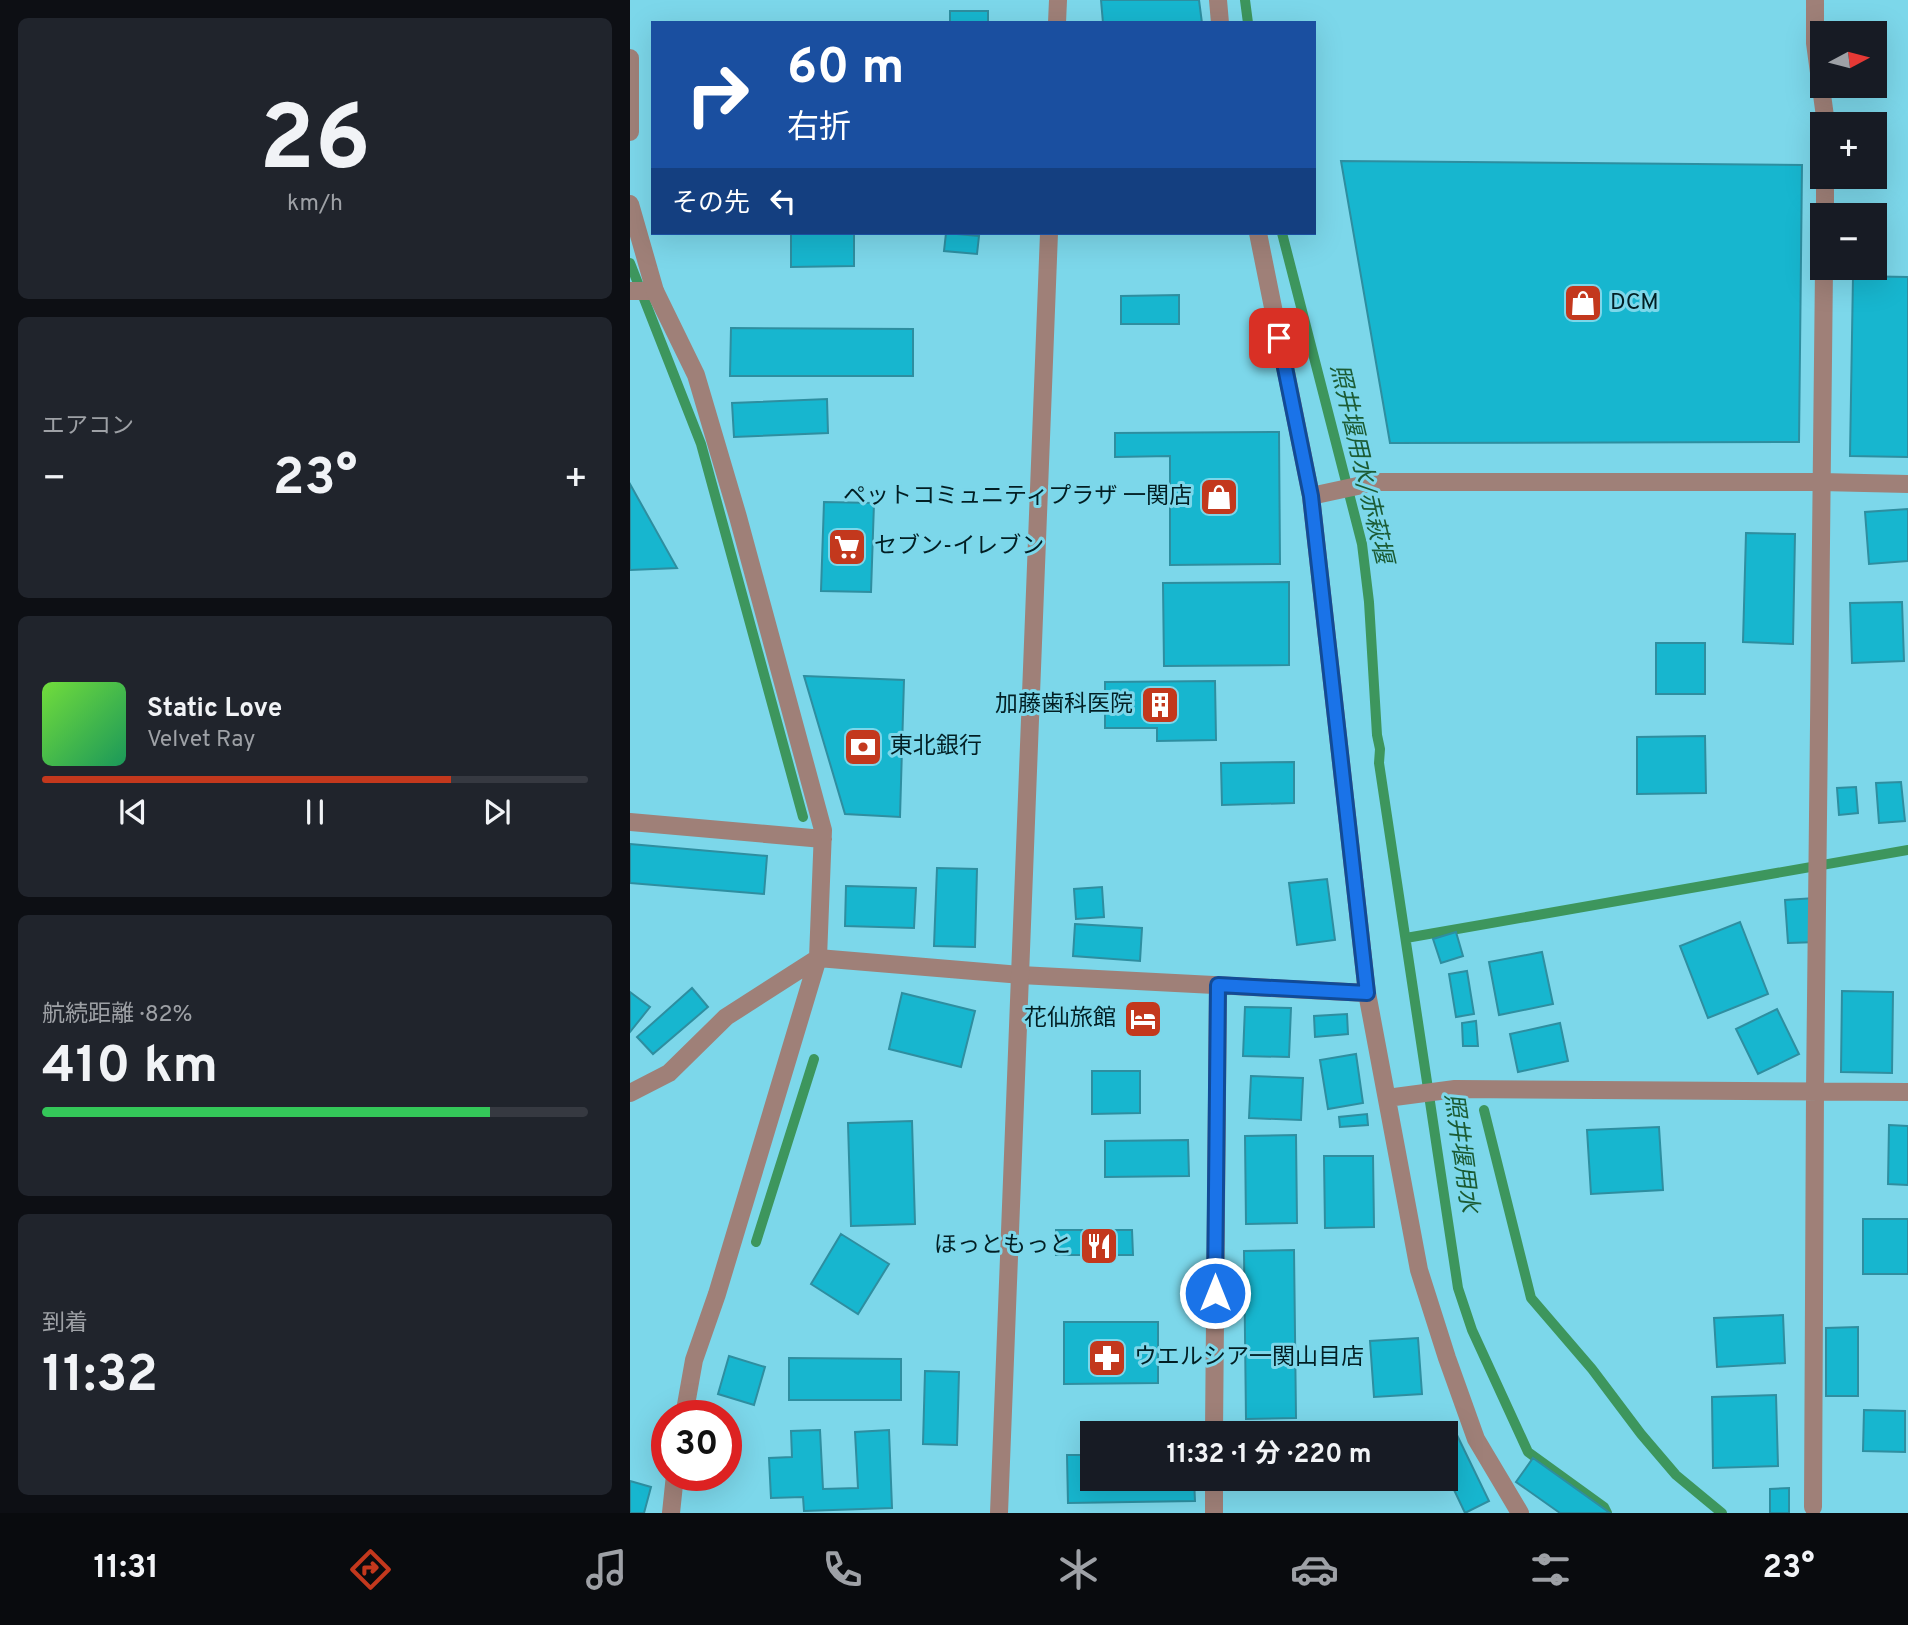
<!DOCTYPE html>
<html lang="ja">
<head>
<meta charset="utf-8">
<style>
	:root { --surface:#171b24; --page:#20242c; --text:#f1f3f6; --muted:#9ea1a6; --line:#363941; --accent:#c3381d }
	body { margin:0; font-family:Overpass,"Noto Sans JP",sans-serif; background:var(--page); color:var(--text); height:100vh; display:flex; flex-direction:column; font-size:26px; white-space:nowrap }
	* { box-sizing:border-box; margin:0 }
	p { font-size:23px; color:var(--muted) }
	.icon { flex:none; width:38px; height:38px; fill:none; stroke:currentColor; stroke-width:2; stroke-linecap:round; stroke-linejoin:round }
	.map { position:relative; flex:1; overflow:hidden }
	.drawer { display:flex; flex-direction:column; gap:18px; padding:18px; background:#0d0f14; width:630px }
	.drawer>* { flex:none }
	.guide { position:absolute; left:21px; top:21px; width:665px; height:214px; border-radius:0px; box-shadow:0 7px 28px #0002; background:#1a4fa0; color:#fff; overflow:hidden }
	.needle { width:46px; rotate:83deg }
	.tools { position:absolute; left:1180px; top:21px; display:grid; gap:14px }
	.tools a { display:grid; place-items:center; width:77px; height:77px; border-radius:0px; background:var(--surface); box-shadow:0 7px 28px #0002; font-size:35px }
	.speed { position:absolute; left:21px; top:1400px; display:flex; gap:14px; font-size:35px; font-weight:700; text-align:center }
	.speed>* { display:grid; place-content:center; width:91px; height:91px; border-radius:50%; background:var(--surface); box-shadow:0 7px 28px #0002; line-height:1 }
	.speed .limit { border:10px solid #d22; background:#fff; color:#111 }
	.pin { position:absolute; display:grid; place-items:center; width:60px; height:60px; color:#fff; margin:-30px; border-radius:14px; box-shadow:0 4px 10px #0006 }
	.me { position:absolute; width:77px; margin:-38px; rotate:0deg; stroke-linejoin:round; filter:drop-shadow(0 0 5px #0008) }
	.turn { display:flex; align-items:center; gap:24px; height:147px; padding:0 21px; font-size:32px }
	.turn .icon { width:91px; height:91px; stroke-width:2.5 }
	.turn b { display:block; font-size:49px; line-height:60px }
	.then { display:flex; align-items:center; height:66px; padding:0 21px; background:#0003; gap:14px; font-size:26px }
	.big { font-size:52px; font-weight:700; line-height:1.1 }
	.drawer .tile { flex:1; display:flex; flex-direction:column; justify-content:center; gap:10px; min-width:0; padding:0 24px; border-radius:10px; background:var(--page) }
	.drawer .dial { align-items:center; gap:0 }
	.dial b { font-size:91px; line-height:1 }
	.song { display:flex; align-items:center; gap:21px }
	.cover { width:84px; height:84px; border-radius:10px; background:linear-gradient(135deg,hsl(100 70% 55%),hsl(150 70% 35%)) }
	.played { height:7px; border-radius:4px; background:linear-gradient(90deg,var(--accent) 75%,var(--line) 75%) }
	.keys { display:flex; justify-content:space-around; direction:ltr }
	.heat { display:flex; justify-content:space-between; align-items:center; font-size:38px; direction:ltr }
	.charge { height:10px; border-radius:5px; background:linear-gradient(90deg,#34c759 82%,var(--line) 0) }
	.trip { position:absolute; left:450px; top:1421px; width:378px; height:70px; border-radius:0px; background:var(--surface); box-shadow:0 7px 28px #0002; font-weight:700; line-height:70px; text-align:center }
	.dock { display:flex; height:112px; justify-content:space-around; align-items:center; background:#090b0e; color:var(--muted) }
	.dock .icon { width:49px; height:49px }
	.dock .on { color:var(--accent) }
	.dock b { font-size:32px; color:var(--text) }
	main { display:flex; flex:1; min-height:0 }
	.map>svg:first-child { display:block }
</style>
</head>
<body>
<main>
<section class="drawer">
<div class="tile dial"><b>26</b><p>km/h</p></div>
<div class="tile"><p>エアコン</p>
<div class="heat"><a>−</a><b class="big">23°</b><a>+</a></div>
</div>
<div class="tile">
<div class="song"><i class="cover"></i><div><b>Static Love</b><p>Velvet Ray</p></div></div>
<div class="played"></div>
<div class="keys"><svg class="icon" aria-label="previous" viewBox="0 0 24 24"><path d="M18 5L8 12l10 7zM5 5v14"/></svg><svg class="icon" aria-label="pause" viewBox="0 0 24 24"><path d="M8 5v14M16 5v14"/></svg><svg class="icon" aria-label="next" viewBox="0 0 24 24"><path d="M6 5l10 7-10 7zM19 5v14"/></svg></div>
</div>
<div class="tile"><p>航続距離 · 82%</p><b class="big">410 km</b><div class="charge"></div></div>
<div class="tile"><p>到着</p><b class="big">11:32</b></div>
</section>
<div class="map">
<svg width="1278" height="1513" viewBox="0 0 1278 1513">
	<rect width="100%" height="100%" fill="#7cd7ea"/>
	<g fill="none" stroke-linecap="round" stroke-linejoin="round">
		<path stroke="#3d965d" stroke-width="10" d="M 615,0 L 618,23
			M 652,233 L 732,544 L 739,602 L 747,735 L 750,749 L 749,763 L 828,1288 L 842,1330 L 898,1452 L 974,1507 L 977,1513
			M 0,263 L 71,444 L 173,817
			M 776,938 L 1278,850
			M 854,1110 L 901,1298 L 962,1369 L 1011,1434 L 1046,1475 L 1092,1513
			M 126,1242 L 184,1059"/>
	</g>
	<path fill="#17b6cf" stroke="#2e8ea0" stroke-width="2" d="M 471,0 L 569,0 L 572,23 L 473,23 Z
		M 320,11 L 358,11 L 358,23 L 320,23 Z
		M 711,161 L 1172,165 L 1169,442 L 760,443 Z
		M 161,233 L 224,233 L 224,266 L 161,267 Z
		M 316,233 L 349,236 L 347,254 L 314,251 Z
		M 1223,276 L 1278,277 L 1278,457 L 1220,456 Z
		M 549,295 L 549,324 L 491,324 L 491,296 Z
		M 101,328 L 283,329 L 283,376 L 100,376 Z
		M 197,399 L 198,433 L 104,437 L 102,403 Z
		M 649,432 L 650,564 L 540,565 L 540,456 L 485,457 L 485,433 Z
		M 0,484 L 47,568 L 0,570 Z
		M 194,502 L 244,503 L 241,592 L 191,591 Z
		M 1278,509 L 1278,561 L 1239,564 L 1235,512 Z
		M 1116,533 L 1165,534 L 1163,644 L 1113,642 Z
		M 659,582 L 659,665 L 534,666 L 533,583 Z
		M 1272,602 L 1274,661 L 1222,663 L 1220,603 Z
		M 1026,643 L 1075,643 L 1075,694 L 1026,694 Z
		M 174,676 L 274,680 L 270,817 L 215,814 Z
		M 585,681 L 586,740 L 527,741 L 527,728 L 475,728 L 475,682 Z
		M 1075,736 L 1076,793 L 1007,794 L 1007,737 Z
		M 664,762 L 664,803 L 592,805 L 591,763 Z
		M 1271,782 L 1275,821 L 1249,823 L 1246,783 Z
		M 1226,787 L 1228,813 L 1209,815 L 1207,788 Z
		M 0,844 L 137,856 L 134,894 L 0,883 Z
		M 307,868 L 347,869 L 345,947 L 304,946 Z
		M 697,879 L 705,940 L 667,945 L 659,883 Z
		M 216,886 L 286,888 L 284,928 L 215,926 Z
		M 472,887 L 474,917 L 446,919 L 444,889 Z
		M 1185,898 L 1188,942 L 1158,943 L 1155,900 Z
		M 1110,922 L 1138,994 L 1078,1018 L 1050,946 Z
		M 445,924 L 512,928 L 510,961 L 443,956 Z
		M 826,932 L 833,956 L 811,963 L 803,939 Z
		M 912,952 L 923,1004 L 869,1015 L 859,962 Z
		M 837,971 L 844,1014 L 826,1017 L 819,974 Z
		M 62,988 L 78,1007 L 23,1054 L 7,1037 Z
		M 1212,991 L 1263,992 L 1262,1073 L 1211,1072 Z
		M 0,992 L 20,1007 L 0,1032 Z
		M 272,993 L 345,1011 L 331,1067 L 259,1049 Z
		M 615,1007 L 661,1008 L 659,1057 L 613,1056 Z
		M 1147,1009 L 1169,1054 L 1128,1074 L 1106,1029 Z
		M 717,1014 L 718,1034 L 685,1037 L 684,1016 Z
		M 846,1021 L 848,1046 L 833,1046 L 832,1023 Z
		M 930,1023 L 938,1061 L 888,1072 L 880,1034 Z
		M 726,1054 L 733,1103 L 698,1109 L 690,1060 Z
		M 462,1071 L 510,1071 L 510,1113 L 462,1114 Z
		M 621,1076 L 673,1078 L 671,1120 L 619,1118 Z
		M 737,1114 L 738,1125 L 710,1127 L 709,1117 Z
		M 282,1121 L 285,1224 L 221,1226 L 218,1123 Z
		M 1259,1125 L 1278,1126 L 1278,1185 L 1258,1184 Z
		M 1029,1127 L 1033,1190 L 961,1194 L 957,1130 Z
		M 666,1135 L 667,1223 L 616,1224 L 615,1136 Z
		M 558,1140 L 559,1176 L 475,1177 L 475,1141 Z
		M 694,1156 L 743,1156 L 744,1227 L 695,1228 Z
		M 1233,1219 L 1278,1219 L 1278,1274 L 1233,1274 Z
		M 426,1230 L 502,1230 L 503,1255 L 426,1255 Z
		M 211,1234 L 259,1264 L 228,1314 L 181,1284 Z
		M 664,1250 L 666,1418 L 616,1419 L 614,1251 Z
		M 1153,1315 L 1155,1363 L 1087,1367 L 1084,1318 Z
		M 434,1322 L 528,1322 L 528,1383 L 434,1384 Z
		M 1228,1327 L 1228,1396 L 1196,1396 L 1196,1328 Z
		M 788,1338 L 792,1394 L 744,1397 L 740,1341 Z
		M 99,1356 L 135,1367 L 124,1405 L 88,1394 Z
		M 159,1358 L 271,1359 L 271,1400 L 159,1400 Z
		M 295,1371 L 329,1372 L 327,1445 L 293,1444 Z
		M 1146,1395 L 1148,1466 L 1083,1468 L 1082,1397 Z
		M 1234,1410 L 1275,1411 L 1275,1452 L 1233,1451 Z
		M 564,1429 L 564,1433 L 546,1433 L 546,1430 Z
		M 190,1430 L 193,1489 L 228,1488 L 225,1432 L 259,1430 L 262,1508 L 174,1511 L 173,1497 L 141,1498 L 139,1458 L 162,1457 L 161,1431 Z
		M 826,1433 L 859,1501 L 835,1513 L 816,1473 L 816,1438 Z
		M 437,1455 L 462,1455 L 462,1479 L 564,1479 L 565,1501 L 438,1503 Z
		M 903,1458 L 980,1513 L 930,1513 L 886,1482 Z
		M 0,1481 L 21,1487 L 14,1513 L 0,1513 Z
		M 1159,1488 L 1159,1513 L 1140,1513 L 1140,1489 Z"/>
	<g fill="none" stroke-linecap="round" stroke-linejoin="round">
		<path stroke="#9f8078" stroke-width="18" d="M 0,291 L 25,291"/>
		<path stroke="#9f8078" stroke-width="18" d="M 588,0 L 590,23
			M 1185,0 L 1185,43 L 1196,124
			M 0,58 L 0,132
			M 0,204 L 25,291 L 66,375 L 108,517 L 193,830 L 188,958 L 96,1017 L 39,1073 L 0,1093
			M 1195,215 L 1195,177
			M 628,233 L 681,496 L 737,993 L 789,1270 L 817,1358 L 846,1439 L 890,1513
			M 681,496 L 746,482 L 1191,482 L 1278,484
			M 0,822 L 193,839
			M 757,1098 L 825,1089 L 1278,1092
			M 54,1416 L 64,1360 L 87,1294 L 188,958 L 390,975 L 737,993
			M 584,1433 L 588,986
			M 1183,1507 L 1185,1091 L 1194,268
			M 41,1513 L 45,1475
			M 584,1513 L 584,1479"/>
		<path stroke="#9f8078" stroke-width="18" d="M 427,23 L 428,0
			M 369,1513 L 419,233"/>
	</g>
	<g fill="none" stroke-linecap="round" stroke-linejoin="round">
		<defs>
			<path id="route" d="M 585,1293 L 588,985 L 737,993 L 681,496 L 649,338"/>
		</defs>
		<use href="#route" stroke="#114b97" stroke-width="18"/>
		<use href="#route" stroke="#1a73e8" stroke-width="12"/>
	</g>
	<defs>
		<symbol id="shop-square" viewBox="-11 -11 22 22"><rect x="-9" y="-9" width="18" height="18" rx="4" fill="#c3381d" stroke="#7cd7ea"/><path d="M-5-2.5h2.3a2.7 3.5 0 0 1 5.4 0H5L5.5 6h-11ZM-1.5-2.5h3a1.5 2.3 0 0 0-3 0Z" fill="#fff"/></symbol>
		<symbol id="supermarket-square" viewBox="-11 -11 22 22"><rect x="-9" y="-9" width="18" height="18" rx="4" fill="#c3381d" stroke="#7cd7ea"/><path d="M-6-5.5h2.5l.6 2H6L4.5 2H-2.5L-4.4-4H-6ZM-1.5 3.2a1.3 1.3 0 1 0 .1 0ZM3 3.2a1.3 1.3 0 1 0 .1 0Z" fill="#fff"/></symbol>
		<symbol id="building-square" viewBox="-11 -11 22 22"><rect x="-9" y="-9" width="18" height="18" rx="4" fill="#c3381d" stroke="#7cd7ea"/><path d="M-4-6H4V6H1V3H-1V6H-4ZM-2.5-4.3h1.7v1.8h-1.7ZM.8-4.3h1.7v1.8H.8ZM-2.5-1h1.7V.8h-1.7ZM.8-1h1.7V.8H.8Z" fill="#fff"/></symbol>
		<symbol id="bank-square" viewBox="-11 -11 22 22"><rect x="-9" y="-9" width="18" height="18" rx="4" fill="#c3381d" stroke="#7cd7ea"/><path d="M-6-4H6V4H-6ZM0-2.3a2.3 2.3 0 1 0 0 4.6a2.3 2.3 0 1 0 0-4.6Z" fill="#fff"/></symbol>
		<symbol id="hotel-square" viewBox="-11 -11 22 22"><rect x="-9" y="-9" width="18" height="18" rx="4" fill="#c3381d" stroke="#7cd7ea"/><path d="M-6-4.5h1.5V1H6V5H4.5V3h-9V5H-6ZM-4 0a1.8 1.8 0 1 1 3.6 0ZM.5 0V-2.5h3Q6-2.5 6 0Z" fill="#fff"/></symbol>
		<symbol id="restaurant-square" viewBox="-11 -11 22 22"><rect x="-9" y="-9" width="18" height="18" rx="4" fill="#c3381d" stroke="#7cd7ea"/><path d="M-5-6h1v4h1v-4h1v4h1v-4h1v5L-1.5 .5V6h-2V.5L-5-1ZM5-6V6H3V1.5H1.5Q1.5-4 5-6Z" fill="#fff"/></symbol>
		<symbol id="pharmacy-square" viewBox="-11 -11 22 22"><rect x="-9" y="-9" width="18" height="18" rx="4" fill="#c3381d" stroke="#7cd7ea"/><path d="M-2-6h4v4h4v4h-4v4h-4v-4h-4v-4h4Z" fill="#fff"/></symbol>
	</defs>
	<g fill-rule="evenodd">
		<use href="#shop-square" x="931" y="281" width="44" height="44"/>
		<use href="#shop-square" x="567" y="475" width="44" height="44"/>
		<use href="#supermarket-square" x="195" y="525" width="44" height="44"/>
		<use href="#building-square" x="508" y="683" width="44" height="44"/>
		<use href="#bank-square" x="211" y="725" width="44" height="44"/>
		<use href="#hotel-square" x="491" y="997" width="44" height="44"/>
		<use href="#restaurant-square" x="447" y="1224" width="44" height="44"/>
		<use href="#pharmacy-square" x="455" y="1336" width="44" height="44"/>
	</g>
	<g text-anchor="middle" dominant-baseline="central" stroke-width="6" stroke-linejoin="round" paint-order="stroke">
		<g font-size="23" fill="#021f24" stroke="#7cd7ea" text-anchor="start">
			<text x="980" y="303">DCM</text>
			<text x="562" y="497" text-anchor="end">ペットコミュニティプラザ 一関店</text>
			<text x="244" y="547">セブン-イレブン</text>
			<text x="503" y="705" text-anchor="end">加藤歯科医院</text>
			<text x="260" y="747">東北銀行</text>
			<text x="486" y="1019" text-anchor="end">花仙旅館</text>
			<text x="442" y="1246" text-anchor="end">ほっともっと</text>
			<text x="504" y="1358">ウエルシア一関山目店</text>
		</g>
		<g font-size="24" font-style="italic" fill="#1b5b34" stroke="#7cd7ea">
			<text transform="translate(730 464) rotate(77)">照井堰用水/赤萩堰</text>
			<text transform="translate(830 1153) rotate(82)">照井堰用水</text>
		</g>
	</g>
</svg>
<div class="tools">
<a><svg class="needle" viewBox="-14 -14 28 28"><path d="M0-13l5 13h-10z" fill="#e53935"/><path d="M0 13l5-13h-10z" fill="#9ea1a6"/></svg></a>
<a>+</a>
<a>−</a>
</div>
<div class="speed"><div class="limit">30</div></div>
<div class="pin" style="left:649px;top:338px;background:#d93025"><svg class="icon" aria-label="arrive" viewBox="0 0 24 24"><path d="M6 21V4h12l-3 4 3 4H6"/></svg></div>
<svg class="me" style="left:585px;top:1293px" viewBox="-20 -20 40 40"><circle r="17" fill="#1a73e8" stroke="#fff" stroke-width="3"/><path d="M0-11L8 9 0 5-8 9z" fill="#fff"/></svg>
<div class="trip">11:32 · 1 分 · 220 m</div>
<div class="guide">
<div class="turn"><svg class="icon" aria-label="right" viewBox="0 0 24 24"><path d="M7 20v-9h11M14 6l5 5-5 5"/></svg><div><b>60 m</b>右折</div></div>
<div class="then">その先<svg class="icon" aria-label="left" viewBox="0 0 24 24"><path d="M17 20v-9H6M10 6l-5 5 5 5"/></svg></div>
</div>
</div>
</main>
<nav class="dock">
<b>11:31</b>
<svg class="icon on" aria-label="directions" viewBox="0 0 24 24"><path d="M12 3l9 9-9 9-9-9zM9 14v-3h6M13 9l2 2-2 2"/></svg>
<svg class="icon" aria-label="music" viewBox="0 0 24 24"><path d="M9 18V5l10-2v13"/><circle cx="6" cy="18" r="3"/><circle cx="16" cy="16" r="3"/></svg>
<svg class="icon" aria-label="phone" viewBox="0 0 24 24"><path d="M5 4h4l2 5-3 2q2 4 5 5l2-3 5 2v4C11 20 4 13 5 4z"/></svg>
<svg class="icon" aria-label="climate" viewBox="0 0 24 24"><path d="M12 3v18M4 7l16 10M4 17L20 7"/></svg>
<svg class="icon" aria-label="car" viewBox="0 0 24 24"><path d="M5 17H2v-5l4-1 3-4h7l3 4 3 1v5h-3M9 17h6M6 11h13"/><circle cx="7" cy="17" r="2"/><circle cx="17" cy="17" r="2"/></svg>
<svg class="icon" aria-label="filters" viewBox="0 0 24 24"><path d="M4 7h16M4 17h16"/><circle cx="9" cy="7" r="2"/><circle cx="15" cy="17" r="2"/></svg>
<b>23°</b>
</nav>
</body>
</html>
